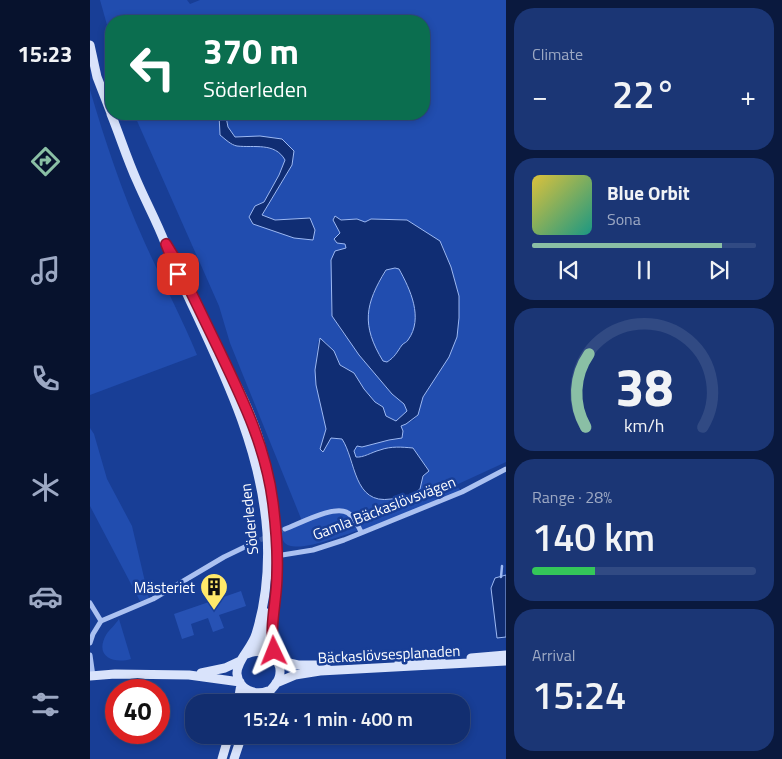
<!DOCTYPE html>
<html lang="en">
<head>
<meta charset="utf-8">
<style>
	:root { --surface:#122e70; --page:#1b3675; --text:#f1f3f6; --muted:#9ca8c3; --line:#314a83; --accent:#8abfa5 }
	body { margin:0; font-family:"Titillium Web",sans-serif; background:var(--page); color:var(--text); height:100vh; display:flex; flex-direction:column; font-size:19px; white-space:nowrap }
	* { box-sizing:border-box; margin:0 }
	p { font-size:16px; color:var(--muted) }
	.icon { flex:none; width:28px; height:28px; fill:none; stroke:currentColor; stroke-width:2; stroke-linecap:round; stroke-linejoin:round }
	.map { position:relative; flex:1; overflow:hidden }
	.panel { display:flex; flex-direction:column; gap:8px; padding:8px; background:#0a193e; width:276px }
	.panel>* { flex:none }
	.banner { position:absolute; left:15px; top:15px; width:325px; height:105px; border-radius:20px; box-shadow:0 2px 8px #0003,0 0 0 1px var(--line); background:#0b6e4f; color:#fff; overflow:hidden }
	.speed { position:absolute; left:15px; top:679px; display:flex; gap:10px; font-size:25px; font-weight:700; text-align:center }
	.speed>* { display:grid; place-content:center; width:65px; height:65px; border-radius:50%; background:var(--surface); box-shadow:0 2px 8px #0003,0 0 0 1px var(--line); line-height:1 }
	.speed .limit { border:8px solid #d22; background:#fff; color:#111 }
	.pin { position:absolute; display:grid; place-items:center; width:42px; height:42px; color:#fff; margin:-21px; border-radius:10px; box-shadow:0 2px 8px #0006 }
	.me { position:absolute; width:55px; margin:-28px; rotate:358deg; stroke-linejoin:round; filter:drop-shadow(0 0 4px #0008) }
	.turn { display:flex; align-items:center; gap:18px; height:105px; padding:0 15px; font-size:22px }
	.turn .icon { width:65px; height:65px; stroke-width:2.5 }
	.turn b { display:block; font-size:35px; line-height:42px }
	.big { font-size:38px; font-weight:600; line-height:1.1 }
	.panel .widget { flex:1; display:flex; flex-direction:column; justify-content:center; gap:8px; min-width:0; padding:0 18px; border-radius:20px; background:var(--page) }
	.panel .dial { align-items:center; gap:0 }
	.dial svg { height:130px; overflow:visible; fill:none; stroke:var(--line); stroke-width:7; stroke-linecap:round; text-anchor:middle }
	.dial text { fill:var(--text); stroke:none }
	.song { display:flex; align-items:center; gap:15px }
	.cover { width:60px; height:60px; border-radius:8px; background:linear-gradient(135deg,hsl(50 70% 55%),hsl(170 70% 35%)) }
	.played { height:5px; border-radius:2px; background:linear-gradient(90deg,var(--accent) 85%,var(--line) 85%) }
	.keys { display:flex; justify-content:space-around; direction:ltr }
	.heat { display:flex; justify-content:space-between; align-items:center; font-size:28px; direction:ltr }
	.charge { height:8px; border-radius:4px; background:linear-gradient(90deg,#34c759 28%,var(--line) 0) }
	.trip { position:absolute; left:95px; top:694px; width:285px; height:50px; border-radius:20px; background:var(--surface); box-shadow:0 2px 8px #0003,0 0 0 1px var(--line); font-weight:600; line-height:50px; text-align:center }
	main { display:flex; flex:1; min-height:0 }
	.dock { display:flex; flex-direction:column; width:90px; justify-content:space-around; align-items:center; background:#07122d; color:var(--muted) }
	.dock .icon { width:35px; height:35px }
	.dock .selected { color:var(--accent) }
	.dock b { font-size:22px; color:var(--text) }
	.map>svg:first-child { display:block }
</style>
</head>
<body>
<main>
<nav class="dock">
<b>15:23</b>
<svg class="icon selected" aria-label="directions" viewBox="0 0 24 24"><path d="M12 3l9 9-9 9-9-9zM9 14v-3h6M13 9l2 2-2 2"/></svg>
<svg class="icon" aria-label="music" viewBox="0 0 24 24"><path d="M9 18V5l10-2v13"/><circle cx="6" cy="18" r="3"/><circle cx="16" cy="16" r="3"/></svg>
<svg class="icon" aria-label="phone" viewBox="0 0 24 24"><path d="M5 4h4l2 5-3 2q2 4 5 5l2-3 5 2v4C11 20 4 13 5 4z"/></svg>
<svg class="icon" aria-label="climate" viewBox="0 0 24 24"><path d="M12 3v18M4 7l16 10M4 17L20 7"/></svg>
<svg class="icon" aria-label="car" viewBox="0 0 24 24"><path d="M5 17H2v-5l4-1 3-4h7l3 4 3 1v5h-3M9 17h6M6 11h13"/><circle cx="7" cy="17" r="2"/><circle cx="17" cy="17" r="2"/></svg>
<svg class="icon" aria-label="filters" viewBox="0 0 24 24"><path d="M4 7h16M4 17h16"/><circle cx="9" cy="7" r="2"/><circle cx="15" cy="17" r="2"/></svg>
</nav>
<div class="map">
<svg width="416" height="759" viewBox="0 0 416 759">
	<rect width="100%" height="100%" fill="#183e96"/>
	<path fill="#214daf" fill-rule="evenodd" d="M 10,0 L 97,0 L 100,4 L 110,0 L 416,0 L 416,462 L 366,485 L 372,492 L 271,532 L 270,530 C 255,534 204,556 194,542 C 191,538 192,531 192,527 L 212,521 L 140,343 L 129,306 L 44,114 L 129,114 L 130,135 L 145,146 L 164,145 L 191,152 L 195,160 L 189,175 L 174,202 L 165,206 L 159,217 L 163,224 L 204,238 L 219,218 L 185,220 L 172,215 L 202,165 L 204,151 L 170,136 L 145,137 L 138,127 L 136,117 L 140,114 L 334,114 L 334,21 L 130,21 L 130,19 L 116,18 L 114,21 L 21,21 L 21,39 ZM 243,217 L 256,220 L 267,219 L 275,222 L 281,219 L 317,220 L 352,244 L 361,267 L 369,296 L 369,318 L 367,337 L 359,357 L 333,397 L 328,415 L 324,420 L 310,426 L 313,436 L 309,439 L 267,446 L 264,451 L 266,457 L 270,457 L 291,449 L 323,448 L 338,469 L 324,494 C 272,512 267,483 254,440 L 241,438 L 233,452 L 230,449 L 236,429 L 225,370 L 228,341 L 236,342 L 248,358 L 250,365 L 264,373 L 274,389 L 285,402 L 293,407 L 296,416 L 306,421 L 317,411 L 314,404 L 302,394 L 269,355 L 265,347 L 251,331 L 241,312 L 241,260 L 245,251 L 256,248 L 254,242 L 249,243 L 250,233 Z
		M 0,90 C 15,141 32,192 54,241 C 71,279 91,316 107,355 L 0,395 Z
		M 305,268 L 309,269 C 320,290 334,318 318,340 C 316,343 315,342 313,345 C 307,352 305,357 297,362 L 293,361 C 271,325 275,304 297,270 Z
		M 0,428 L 4,434 L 17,479 L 42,526 L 59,599 L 50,601 L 0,506 Z
		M 29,619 L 41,659 C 24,664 4,657 16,635 C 19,630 25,625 29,619 Z"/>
	<path fill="#102d73" stroke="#9db9f3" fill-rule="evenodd" d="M 129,114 L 140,114 L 136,117 L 138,127 L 145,137 L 170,136 L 192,139 L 204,151 L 202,165 L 172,215 L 185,220 L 220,218 L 225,230 L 223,240 L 204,238 L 163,224 L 159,217 L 165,206 L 174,202 L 189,175 L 195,160 C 185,142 164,148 147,146 C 141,145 135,139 130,135 Z
		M 245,216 L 251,220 L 267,219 L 275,222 L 281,219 L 317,220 L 350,241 L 361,267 L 369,296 L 369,318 L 367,337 L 359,357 L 333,397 L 328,415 L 316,424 L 311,426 L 313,431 L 312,438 L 299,440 L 272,447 L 267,446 L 264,451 L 266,457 C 273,458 282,452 290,450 C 301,446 312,447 323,448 L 339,471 L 333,476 L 330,489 C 321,496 312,498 301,499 C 263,505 266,460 252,439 L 241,438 L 233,452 L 230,449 L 236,429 L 226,385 L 225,370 L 230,338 L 244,351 L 250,365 L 264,373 L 274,389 L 285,402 L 293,407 L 296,416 L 306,421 L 317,411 L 314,404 L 302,394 L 269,355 L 242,316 L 241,260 L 245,251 L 256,248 L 255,244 L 247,243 L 244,239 L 250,233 L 243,220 ZM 305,268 L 309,269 C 320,289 334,318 318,340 C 316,343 315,342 312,345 C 307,352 305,357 297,362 L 293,361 C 271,325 275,304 296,270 Z
		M 416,575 L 416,637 L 407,638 L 401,588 L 405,578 Z"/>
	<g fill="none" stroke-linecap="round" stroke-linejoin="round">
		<path stroke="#9db9f3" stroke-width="2.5" d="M 411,577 L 412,566"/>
	</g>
	<path fill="#2752b4" d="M 151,591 L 156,606 L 129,615 L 134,628 L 123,632 L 118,618 L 101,624 L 104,635 L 92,639 L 84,614 Z"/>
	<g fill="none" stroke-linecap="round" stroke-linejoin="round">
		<path stroke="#3b5ba6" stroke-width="5" stroke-dasharray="5 2.5" stroke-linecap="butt" d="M 163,543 L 195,529"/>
		<path stroke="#abc1f1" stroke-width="5" d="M 195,529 C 209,524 245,504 258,513 C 265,517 268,526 271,532
			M 186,556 L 223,550 L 254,540 L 372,492 L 416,469
			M 0,603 L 11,621
			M 11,621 L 63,599 L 134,557 L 163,543
			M 0,643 L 3,634 L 11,621
			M 0,655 L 3,676"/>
		<path stroke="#d9e3fb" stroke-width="9" d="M 0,45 L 7,77 L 21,113
			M 21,114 C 30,136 37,159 47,181 C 56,202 67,222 75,243 C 81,255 85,268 91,281 C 128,362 171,443 177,533 C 179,567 176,602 166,634 C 162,648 146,661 147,674 C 149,690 165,696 178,691
			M 122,336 C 138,369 158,403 169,439 C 181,477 185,516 187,555 C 188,590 180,623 184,658
			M 166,651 C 175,642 176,625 177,613
			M 157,654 C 173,646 195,658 189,678 C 186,687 175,695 169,702
			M 381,658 L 416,655
			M 186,660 L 208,665 L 236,665
			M 309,662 L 351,660
			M 111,673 L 135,668 L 150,661
			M 0,676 L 25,674 L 99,675 L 150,682
			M 186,683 L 205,675 L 230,671 L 416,661
			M 148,702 L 151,684
			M 132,759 L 139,735
			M 144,759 L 152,735"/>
	</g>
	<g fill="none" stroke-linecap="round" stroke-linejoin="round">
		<defs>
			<path id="route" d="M 88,274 L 76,244 L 84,257 C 99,288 114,319 129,350 C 153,400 176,447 183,503 C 186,527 188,551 187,575 C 187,600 179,626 184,651"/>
		</defs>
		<use href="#route" stroke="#92132f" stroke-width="12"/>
		<use href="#route" stroke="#e11d48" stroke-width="9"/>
	</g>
	<defs>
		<symbol id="building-pin" viewBox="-11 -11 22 30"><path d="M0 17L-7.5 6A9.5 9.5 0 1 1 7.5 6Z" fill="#ffe96a" stroke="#183e96"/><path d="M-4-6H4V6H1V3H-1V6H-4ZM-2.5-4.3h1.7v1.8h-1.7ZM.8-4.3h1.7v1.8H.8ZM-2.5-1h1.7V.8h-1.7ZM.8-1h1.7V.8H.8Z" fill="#111"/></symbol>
	</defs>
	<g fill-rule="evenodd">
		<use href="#building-pin" x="108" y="571" width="32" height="43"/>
	</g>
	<g text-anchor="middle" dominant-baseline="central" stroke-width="5" stroke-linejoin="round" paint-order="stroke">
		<g font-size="15" fill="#fff" stroke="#183e96">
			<text transform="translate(294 508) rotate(-21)">Gamla Bäckaslövsvägen</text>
			<text transform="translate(159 519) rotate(-96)">Söderleden</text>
			<text transform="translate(299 654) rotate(-3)">Bäckaslövsesplanaden</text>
		</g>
		<g font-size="15" fill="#fff" stroke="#183e96" text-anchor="end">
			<text x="105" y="587">Mästeriet</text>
		</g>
	</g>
</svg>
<div class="speed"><div class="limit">40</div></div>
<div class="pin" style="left:88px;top:274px;background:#d93025"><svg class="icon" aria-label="arrive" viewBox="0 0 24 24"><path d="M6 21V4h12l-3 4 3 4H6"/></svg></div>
<svg class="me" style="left:184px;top:651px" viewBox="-20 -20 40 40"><path d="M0-17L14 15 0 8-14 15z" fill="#e11d48" stroke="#fff" stroke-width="4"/></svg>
<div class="trip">15:24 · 1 min · 400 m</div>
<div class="banner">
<div class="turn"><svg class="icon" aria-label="left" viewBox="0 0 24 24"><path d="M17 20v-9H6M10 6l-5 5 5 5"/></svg><div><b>370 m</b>Söderleden</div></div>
</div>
</div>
<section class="panel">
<div class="widget"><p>Climate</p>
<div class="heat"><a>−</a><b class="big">22°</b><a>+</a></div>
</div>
<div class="widget">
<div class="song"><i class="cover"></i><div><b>Blue Orbit</b><p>Sona</p></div></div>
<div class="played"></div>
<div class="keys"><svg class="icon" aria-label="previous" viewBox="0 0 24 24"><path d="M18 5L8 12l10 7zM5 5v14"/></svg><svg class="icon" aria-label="pause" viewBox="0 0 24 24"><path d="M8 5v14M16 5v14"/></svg><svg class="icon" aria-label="next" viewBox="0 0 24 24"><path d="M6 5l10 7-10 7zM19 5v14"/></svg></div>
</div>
<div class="widget dial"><svg viewBox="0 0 100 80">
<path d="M14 69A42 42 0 1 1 86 69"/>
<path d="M14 69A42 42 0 0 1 16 24" stroke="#8abfa5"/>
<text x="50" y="56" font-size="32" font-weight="700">38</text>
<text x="50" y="72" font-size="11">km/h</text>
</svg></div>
<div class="widget"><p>Range · 28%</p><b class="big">140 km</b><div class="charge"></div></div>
<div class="widget"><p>Arrival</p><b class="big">15:24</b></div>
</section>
</main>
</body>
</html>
